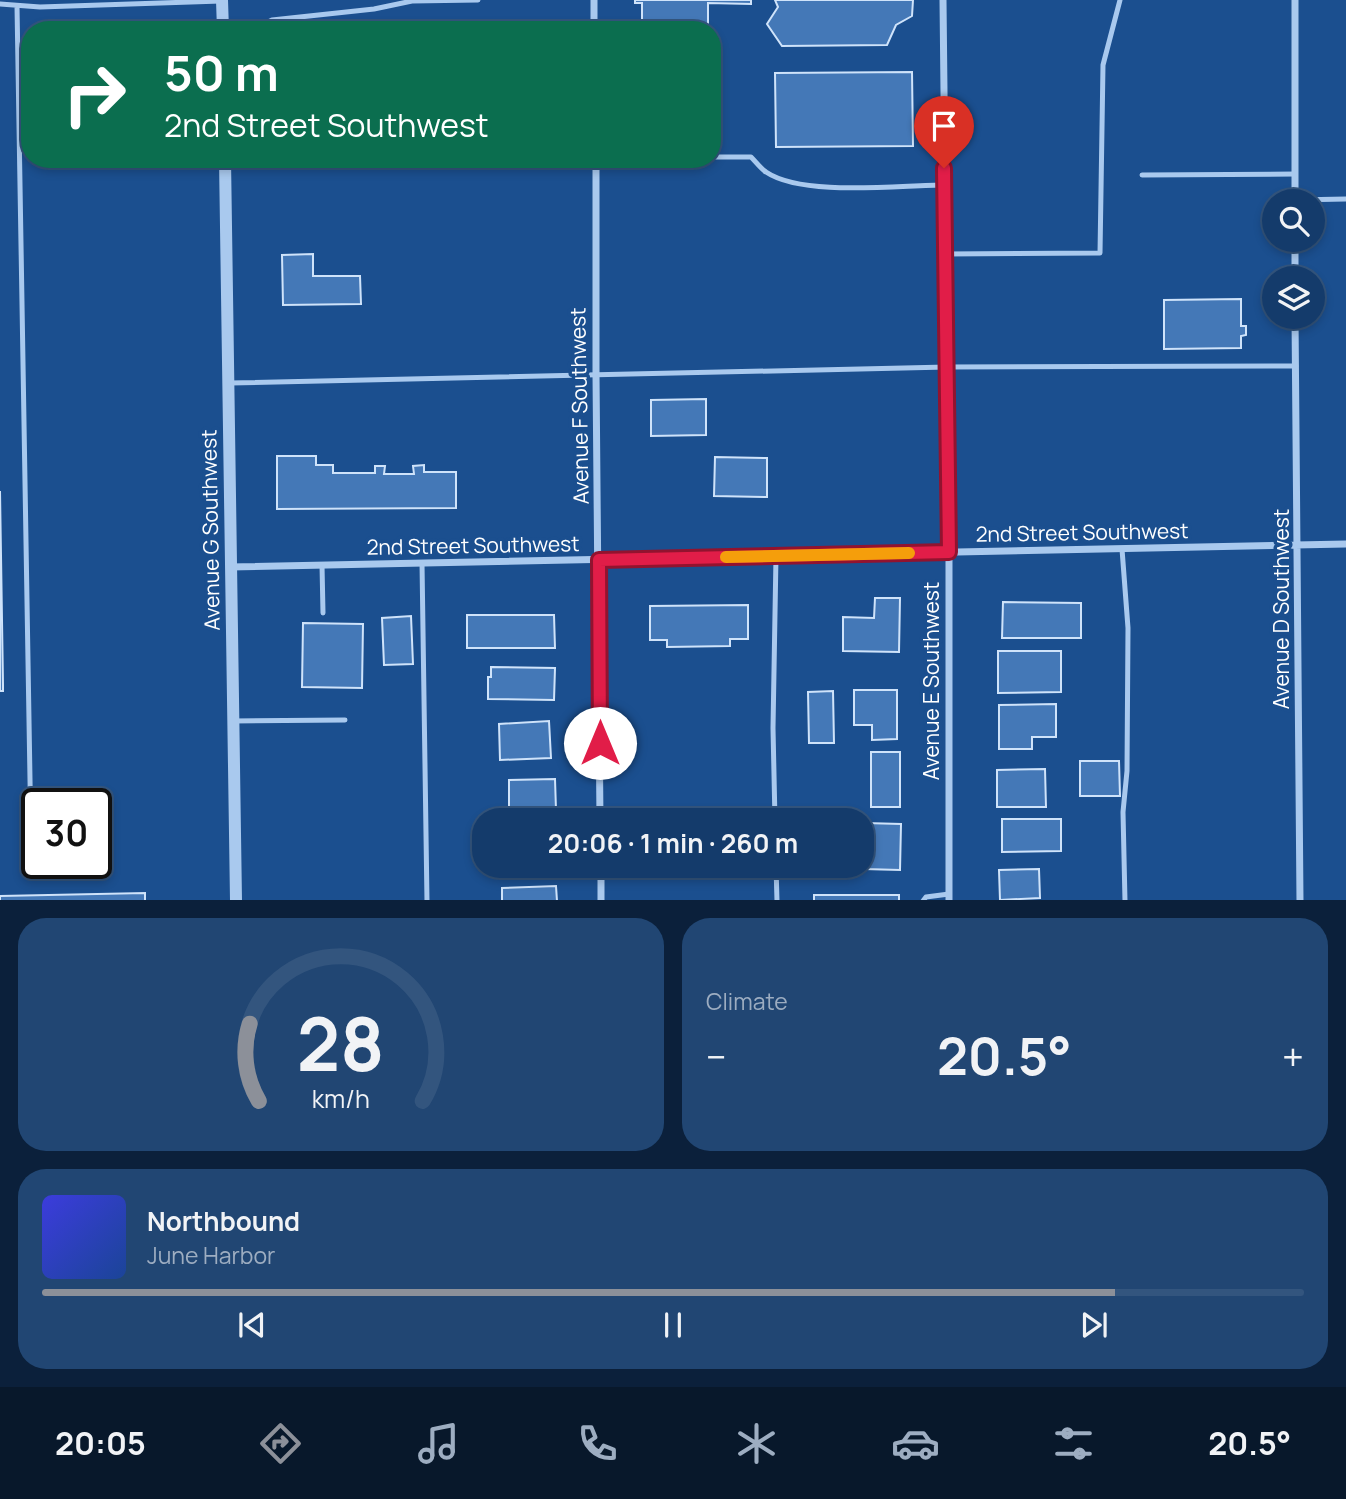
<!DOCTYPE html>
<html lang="en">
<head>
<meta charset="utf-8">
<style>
	:root { --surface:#143b6b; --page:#214673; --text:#f1f3f6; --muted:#9dadc1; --line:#33557e; --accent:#8c9099 }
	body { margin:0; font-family:Manrope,sans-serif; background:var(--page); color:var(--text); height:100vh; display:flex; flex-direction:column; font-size:26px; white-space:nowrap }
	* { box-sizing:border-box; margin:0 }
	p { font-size:23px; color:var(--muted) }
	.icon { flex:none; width:38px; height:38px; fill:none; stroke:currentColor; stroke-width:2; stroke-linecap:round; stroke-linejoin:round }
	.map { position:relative; height:900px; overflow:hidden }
	.panel { display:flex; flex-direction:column; gap:18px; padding:18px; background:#0b203b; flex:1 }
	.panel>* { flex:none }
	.banner { position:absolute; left:21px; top:21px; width:700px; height:147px; border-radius:28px; box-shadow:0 4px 10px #0003,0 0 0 2px var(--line); background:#0b6e4f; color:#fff; overflow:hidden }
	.buttons { position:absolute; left:1262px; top:189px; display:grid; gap:14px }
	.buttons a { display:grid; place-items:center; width:63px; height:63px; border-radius:50%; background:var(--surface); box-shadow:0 4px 10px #0003,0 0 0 2px var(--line); font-size:35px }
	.speed { position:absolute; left:21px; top:788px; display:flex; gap:14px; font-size:35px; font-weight:700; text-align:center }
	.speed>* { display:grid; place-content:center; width:91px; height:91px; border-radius:50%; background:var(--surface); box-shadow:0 4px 10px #0003,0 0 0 2px var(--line); line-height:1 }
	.speed .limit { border:4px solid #111; border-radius:10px; background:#fff; color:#111 }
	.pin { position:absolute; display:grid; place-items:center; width:60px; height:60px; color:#fff; margin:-72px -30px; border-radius:50% 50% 50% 0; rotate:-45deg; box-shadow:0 0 7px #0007 }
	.pin .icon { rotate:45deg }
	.me { position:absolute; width:77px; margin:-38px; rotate:0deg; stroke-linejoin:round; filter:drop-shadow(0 0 5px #0008) }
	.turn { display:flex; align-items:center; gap:24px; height:147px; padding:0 28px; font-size:32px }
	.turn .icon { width:91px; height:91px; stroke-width:2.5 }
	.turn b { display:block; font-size:49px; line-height:60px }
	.big { font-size:52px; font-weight:700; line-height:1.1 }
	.panel .widget { flex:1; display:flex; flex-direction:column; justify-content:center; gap:10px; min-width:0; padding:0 24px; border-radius:28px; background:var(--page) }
	.panel .dial { align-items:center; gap:0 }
	.dial svg { height:182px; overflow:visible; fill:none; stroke:var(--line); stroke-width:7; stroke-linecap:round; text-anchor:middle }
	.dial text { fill:var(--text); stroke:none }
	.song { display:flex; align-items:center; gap:21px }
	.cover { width:84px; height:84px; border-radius:10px; background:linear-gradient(135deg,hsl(240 70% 55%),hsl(220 70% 35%)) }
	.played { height:7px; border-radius:4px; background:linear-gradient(90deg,var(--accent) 85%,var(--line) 85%) }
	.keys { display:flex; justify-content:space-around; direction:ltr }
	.heat { display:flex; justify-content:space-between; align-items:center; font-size:38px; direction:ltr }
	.panel .tiles { flex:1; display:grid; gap:18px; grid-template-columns:1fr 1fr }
	.widget:last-child { grid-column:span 2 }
	.trip { position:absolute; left:472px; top:808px; width:402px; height:70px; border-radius:28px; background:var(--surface); box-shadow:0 4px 10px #0003,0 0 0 2px var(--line); font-weight:700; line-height:70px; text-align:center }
	.menu { display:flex; height:112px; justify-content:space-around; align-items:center; background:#08182b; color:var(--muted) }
	.menu .icon { width:49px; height:49px }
	.menu .active { color:var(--accent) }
	.menu b { font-size:32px; color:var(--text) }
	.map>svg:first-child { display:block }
</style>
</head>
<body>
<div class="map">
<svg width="1346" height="901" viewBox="0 0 1346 901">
	<rect width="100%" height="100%" fill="#1b4f8f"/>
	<path fill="#4478b7" stroke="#cfe3fa" stroke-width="2" d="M 635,0 L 751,0 L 751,4 L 708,3 L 708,30 L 642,30 L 642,3 L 635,3 Z
		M 775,0 L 913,0 L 912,16 L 896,25 L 887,45 L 782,46 L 767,24 L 778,7 Z
		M 912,72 L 913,146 L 776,147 L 775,73 Z
		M 313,254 L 313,276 L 360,276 L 361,304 L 283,305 L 282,255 Z
		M 1241,299 L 1241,326 L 1246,326 L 1246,335 L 1241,336 L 1241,348 L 1164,349 L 1164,300 Z
		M 706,399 L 706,435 L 651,436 L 651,400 Z
		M 277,456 L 316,456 L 316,465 L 333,465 L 333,473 L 375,473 L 375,466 L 385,466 L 384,474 L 414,474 L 413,466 L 424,465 L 424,472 L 456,472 L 456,508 L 277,509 Z
		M 715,457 L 767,458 L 767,497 L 714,496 Z
		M 0,491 L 3,685 L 3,691 L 0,691 Z
		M 875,598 L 900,598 L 899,652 L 843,651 L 843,617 L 874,618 Z
		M 1003,602 L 1081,603 L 1081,638 L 1002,638 Z
		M 748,605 L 748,639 L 730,639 L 730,646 L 667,647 L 667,640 L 650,640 L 650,606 Z
		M 467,615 L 554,615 L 555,648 L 467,648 Z
		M 411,616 L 413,664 L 384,665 L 382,618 Z
		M 303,623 L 363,624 L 362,688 L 302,687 Z
		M 998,651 L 1061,651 L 1061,692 L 998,693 Z
		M 491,667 L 555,668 L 554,700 L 488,699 L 488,677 L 491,677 Z
		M 854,690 L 897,690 L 897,739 L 872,740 L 872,725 L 854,725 Z
		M 833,691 L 834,743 L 809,743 L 808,692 Z
		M 1056,704 L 1056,737 L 1032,737 L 1032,749 L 999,749 L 999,705 Z
		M 549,721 L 551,758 L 500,760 L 499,724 Z
		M 871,752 L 900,752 L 900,807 L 871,807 Z
		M 1080,761 L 1119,761 L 1120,796 L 1080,796 Z
		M 1045,769 L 1046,807 L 997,807 L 997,770 Z
		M 555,779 L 556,810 L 509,810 L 509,780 Z
		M 707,816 L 707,821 L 656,821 L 656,818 Z
		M 1002,819 L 1061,819 L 1061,851 L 1002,852 Z
		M 865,823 L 901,824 L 900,870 L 864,869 Z
		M 1039,869 L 1040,898 L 1000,900 L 999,870 Z
		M 556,886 L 557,901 L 502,901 L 502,888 Z
		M 145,893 L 145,901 L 0,901 L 0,896 Z
		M 814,895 L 899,895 L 899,901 L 814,901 Z"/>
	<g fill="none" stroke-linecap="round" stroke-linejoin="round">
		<path stroke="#a9c9ee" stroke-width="5" d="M 0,4 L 40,7 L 221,1
			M 17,6 L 31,839
			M 253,30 L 272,20 L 374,9 L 412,1 L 478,0
			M 712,157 L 751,157 C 756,162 761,169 766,172 C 803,197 899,185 944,185
			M 1142,175 L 1295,174
			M 1295,200 L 1346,199
			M 945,254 L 1100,253 L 1103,65 L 1120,0
			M 230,383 L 947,367 L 1296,366
			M 1122,549 L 1128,628 L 1127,771 L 1123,812 L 1125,901
			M 422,563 L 427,901
			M 322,565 L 323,613
			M 232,721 L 345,720
			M 775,821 L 773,728 L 776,556
			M 776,866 L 777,901
			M 923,901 L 926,897 L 949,894"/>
		<path stroke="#a9c9ee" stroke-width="7" d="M 594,0 L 594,30
			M 943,0 L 949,552 L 949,901
			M 1295,0 L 1295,201
			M 596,159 L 596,374 L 600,821
			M 1295,278 L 1295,240
			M 1295,317 L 1300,901
			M 230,567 L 1346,544
			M 601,866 L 601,901"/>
		<path stroke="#a9c9ee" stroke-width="12" d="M 222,0 L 223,30
			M 225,159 L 236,901"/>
	</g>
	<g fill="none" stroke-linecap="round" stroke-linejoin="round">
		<defs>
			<path id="route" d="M 600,743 L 599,560 L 949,552 L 944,168"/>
		</defs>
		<use href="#route" stroke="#92132f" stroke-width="18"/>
		<use href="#route" stroke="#e11d48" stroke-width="12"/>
		<path stroke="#f59e0b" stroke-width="12" d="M 726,557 L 909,553"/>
	</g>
	<g text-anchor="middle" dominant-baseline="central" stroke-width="7" stroke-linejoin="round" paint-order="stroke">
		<g font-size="21" fill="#fff" stroke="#1b4f8f">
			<text transform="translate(579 406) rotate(-91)">Avenue F Southwest</text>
			<text transform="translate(210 530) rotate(-91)">Avenue G Southwest</text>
			<text transform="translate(1082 532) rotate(-1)">2nd Street Southwest</text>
			<text transform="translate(473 545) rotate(-1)">2nd Street Southwest</text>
			<text transform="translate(1281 609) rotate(-90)">Avenue D Southwest</text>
			<text transform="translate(931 681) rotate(-90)">Avenue E Southwest</text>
		</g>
	</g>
</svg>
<div class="buttons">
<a><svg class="icon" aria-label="search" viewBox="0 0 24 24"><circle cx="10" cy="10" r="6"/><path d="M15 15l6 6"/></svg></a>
<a><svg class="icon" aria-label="layers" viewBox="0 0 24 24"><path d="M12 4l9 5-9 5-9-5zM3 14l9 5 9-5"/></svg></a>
</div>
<div class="speed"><div class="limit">30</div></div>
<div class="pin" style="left:944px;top:168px;background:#d93025"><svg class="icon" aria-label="arrive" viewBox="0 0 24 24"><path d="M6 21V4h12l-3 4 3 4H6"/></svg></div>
<svg class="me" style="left:600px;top:743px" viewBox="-20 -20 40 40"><circle r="19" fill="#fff"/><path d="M0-13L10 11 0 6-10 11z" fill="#e11d48"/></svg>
<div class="trip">20:06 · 1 min · 260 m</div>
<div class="banner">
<div class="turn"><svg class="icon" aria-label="right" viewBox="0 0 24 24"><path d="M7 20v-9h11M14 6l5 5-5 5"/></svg><div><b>50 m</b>2nd Street Southwest</div></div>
</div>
</div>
<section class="panel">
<div class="tiles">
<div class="widget dial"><svg viewBox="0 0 100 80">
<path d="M14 69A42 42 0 1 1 86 69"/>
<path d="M14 69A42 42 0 0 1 10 35" stroke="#8c9099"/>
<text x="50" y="56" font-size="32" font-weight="700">28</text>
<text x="50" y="72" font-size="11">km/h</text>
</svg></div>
<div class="widget"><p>Climate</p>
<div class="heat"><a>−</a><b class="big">20.5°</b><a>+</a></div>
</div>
<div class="widget">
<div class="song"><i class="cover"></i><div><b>Northbound</b><p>June Harbor</p></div></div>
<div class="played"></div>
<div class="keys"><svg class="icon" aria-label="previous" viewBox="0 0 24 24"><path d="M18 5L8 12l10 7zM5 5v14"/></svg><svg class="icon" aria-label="pause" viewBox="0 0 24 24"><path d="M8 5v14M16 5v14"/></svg><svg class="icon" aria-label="next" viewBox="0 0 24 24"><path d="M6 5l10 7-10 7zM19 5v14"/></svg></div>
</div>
</div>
</section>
<nav class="menu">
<b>20:05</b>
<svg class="icon active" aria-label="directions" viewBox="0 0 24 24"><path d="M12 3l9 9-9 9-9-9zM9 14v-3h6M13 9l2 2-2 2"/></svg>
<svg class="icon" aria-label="music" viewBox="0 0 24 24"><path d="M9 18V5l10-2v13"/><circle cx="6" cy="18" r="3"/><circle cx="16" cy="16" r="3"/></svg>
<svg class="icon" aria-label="phone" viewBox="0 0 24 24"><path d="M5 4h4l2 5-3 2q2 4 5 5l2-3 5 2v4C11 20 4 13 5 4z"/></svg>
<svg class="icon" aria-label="climate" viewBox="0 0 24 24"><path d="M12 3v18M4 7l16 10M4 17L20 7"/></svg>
<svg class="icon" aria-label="car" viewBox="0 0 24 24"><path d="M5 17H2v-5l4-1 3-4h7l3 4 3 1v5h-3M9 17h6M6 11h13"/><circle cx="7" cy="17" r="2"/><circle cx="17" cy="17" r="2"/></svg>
<svg class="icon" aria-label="filters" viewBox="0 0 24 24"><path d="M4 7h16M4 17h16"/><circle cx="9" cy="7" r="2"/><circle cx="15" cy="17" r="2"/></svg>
<b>20.5°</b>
</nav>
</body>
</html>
